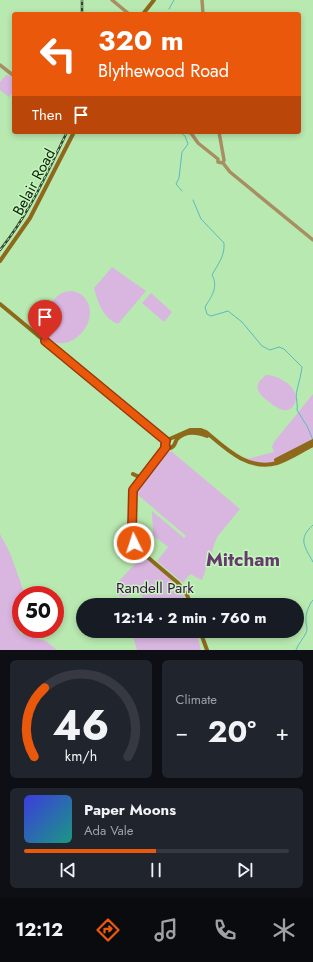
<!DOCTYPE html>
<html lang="en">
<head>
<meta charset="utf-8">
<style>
	:root { --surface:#171b24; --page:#20242c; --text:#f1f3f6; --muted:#9ea1a6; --line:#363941; --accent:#ea580c }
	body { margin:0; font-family:Jost,sans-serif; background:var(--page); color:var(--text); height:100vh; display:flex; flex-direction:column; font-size:15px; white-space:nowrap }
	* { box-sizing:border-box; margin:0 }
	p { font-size:13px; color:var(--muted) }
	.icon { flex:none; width:22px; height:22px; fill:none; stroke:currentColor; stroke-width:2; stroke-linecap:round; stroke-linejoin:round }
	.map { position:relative; height:650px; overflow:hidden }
	.details { display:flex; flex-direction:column; gap:10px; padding:10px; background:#0d0f14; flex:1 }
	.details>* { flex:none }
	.guide { position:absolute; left:12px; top:12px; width:289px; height:122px; border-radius:4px; box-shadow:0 2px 6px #0003; background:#ea580c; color:#fff; overflow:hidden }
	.speed { position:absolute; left:12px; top:586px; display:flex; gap:8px; font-size:20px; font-weight:700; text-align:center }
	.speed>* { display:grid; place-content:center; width:52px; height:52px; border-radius:50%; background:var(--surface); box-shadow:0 2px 6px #0003; line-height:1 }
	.speed .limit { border:6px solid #d22; background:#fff; color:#111 }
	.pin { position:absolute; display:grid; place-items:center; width:34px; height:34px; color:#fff; margin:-41px -17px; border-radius:50% 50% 50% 0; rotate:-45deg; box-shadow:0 0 4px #0007 }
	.pin .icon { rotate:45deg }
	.me { position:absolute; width:44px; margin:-22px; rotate:356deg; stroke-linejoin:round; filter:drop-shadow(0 0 3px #0008) }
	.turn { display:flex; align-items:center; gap:14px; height:84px; padding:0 20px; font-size:18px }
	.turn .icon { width:52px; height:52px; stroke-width:2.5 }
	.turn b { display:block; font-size:28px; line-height:34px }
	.then { display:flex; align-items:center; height:38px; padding:0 20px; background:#0003; gap:8px; font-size:15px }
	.big { font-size:30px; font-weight:700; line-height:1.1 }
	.details .card { flex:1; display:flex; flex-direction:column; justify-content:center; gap:6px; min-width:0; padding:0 14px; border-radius:6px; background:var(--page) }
	.details .dial { align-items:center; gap:0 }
	.dial svg { height:104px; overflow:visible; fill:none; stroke:var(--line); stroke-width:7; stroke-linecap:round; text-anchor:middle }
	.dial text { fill:var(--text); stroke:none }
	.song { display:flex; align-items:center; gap:12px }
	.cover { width:48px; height:48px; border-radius:6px; background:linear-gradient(135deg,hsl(240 70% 55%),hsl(170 70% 35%)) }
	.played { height:4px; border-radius:2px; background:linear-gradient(90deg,var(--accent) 50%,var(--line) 50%) }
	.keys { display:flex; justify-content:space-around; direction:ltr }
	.heat { display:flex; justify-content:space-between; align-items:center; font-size:22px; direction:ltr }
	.details .tiles { flex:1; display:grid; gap:10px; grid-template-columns:1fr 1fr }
	.card:last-child { grid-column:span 2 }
	.trip { position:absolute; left:76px; top:598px; width:228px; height:40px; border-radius:20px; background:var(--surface); box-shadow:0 2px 6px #0003; font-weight:700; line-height:40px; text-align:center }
	.menu { display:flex; height:64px; justify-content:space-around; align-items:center; background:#090b0e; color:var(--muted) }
	.menu .icon { width:28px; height:28px }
	.menu .active { color:var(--accent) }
	.menu b { font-size:18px; color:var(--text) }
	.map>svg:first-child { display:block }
</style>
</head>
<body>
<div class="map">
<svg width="313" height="650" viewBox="0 0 313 650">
	<rect width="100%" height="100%" fill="#b8e9b0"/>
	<path fill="#d9b6e0" d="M 6,75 L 8,75 L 14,80 L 14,91 L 9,97 L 0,90 L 0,82 Z
		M 112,267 L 146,291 L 118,324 C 103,318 98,303 94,288 Z
		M 72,291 C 76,292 80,293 83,296 C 106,319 67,360 46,336 C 35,323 49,302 60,294 C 64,292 68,291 72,291 Z
		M 151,293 L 172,312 L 164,322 L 142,303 Z
		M 266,375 C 279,375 303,389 294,405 C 287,416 275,407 268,401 C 256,392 253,385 266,375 Z
		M 313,394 L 313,441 L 270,464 L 243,460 L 274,452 L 272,447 L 274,442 Z
		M 171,451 L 240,509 L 217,537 L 202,580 L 190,574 L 183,583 L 157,561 L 168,547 L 153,535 L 152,511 L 184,538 L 186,536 L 137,494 L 136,488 C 145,478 159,455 171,451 Z
		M 0,534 L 10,553 L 25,595 L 21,595 L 21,612 L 13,622 L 21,634 L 46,641 L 57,650 L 0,650 Z
		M 140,554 C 158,568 180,583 188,605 L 145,605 L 142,596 L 139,593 L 123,597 L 116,594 L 115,585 L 135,564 Z
		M 131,631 L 196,631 L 201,650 L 137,650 Z"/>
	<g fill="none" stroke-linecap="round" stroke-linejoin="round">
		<path stroke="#5abac0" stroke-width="1" d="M 169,9 L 174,0
			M 180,132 L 185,136 L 188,144 L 182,152 L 179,178 L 176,184 L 182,191
			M 193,200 L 201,219 L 224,243 C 225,256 218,264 212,275 C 219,287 211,297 205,307 L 207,314 L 211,316 L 228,311 L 242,322 L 262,346 L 270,350 L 279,347 L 284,349 L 302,367 C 301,375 299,382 297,390 C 295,397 298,403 297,410 L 307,426 L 313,440
			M 313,525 C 297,539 305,547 313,562
			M 296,650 C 298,644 303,639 306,633 C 308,629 306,625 306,621 C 305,615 309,604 313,600"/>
		<path stroke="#a88e62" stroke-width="3.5" d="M 112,0 L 129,14
			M 202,0 L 203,14
			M 0,65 L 14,76
			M 188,132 L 191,133 L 198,143 L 218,159 L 218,162 L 223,163
			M 219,132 L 224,160 L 223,163
			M 223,163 L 230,172 L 313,240"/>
		<path stroke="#8e691b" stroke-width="4" d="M 143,14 L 154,0
			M 0,261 L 30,218 L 74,132
			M 0,304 L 165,441
			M 165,441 L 190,430 L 201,430 L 206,432 C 226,449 248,471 277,463 C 289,459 301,451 313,445
			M 166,447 L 133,490 L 133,538 L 138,549 L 178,583 L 187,595 L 191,605
			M 166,447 C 169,448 170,449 172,447 C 175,446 175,442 177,439 C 185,431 197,432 207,436
			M 276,460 L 313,441
			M 133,474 L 137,476 L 144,477
			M 200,631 L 207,650"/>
		<defs>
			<path id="rail" d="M 82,14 L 82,0
				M 0,250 C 29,214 47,173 67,132"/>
		</defs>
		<use href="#rail" stroke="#30482c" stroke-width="2.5"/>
		<use href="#rail" stroke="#c5f6bd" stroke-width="1" stroke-dasharray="3" stroke-linecap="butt"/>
	</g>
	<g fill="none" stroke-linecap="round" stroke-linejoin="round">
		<defs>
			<path id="route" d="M 45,341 L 166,441 L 165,445 L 166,447 L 133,490 L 132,530 L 134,543"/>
		</defs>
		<use href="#route" stroke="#983908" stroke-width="10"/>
		<use href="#route" stroke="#ea580c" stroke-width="7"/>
	</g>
	<g text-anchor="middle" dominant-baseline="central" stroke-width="3" stroke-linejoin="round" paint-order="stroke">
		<g font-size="15" fill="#0e200b" stroke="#c5f6bd">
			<text transform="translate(34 182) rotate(-62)">Belair Road</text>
		</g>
		<g font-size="15" fill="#430a4d" stroke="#c5f6bd">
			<text x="155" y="588">Randell Park</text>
		</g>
		<g font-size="19" font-weight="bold" fill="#66396f" stroke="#c5f6bd">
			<text x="243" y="559">Mitcham</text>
		</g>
	</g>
</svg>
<div class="speed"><div class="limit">50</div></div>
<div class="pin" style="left:45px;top:341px;background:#d93025"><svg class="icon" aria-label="arrive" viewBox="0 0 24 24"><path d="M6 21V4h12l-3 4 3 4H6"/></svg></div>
<svg class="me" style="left:134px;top:543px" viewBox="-20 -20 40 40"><circle r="17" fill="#ea580c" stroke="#fff" stroke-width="3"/><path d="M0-11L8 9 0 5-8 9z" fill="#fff"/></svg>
<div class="trip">12:14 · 2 min · 760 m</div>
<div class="guide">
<div class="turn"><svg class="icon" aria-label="left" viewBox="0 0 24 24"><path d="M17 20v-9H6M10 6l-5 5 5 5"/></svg><div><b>320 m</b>Blythewood Road</div></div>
<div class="then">Then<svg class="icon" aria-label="arrive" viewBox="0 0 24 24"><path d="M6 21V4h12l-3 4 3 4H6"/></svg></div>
</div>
</div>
<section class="details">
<div class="tiles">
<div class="card dial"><svg viewBox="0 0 100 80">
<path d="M14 69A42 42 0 1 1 86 69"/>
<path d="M14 69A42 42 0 0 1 22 16" stroke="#ea580c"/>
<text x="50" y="56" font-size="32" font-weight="700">46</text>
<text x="50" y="72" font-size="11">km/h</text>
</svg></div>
<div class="card"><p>Climate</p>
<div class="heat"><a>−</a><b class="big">20°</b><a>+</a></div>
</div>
<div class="card">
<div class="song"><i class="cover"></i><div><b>Paper Moons</b><p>Ada Vale</p></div></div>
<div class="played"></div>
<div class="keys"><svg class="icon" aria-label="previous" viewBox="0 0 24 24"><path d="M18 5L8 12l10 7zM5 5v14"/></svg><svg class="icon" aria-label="pause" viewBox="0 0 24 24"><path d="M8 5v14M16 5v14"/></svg><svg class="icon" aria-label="next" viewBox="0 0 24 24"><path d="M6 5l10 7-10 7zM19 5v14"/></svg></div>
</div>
</div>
</section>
<nav class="menu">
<b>12:12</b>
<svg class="icon active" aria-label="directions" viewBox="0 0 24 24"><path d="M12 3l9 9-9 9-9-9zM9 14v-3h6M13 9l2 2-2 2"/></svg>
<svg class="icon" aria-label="music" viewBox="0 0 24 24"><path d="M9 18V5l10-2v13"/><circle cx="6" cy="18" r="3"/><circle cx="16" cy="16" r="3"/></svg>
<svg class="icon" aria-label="phone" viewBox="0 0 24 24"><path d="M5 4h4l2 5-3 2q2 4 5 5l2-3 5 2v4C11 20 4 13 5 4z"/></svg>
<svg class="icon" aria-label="climate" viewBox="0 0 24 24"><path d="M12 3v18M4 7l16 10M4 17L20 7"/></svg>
</nav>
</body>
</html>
